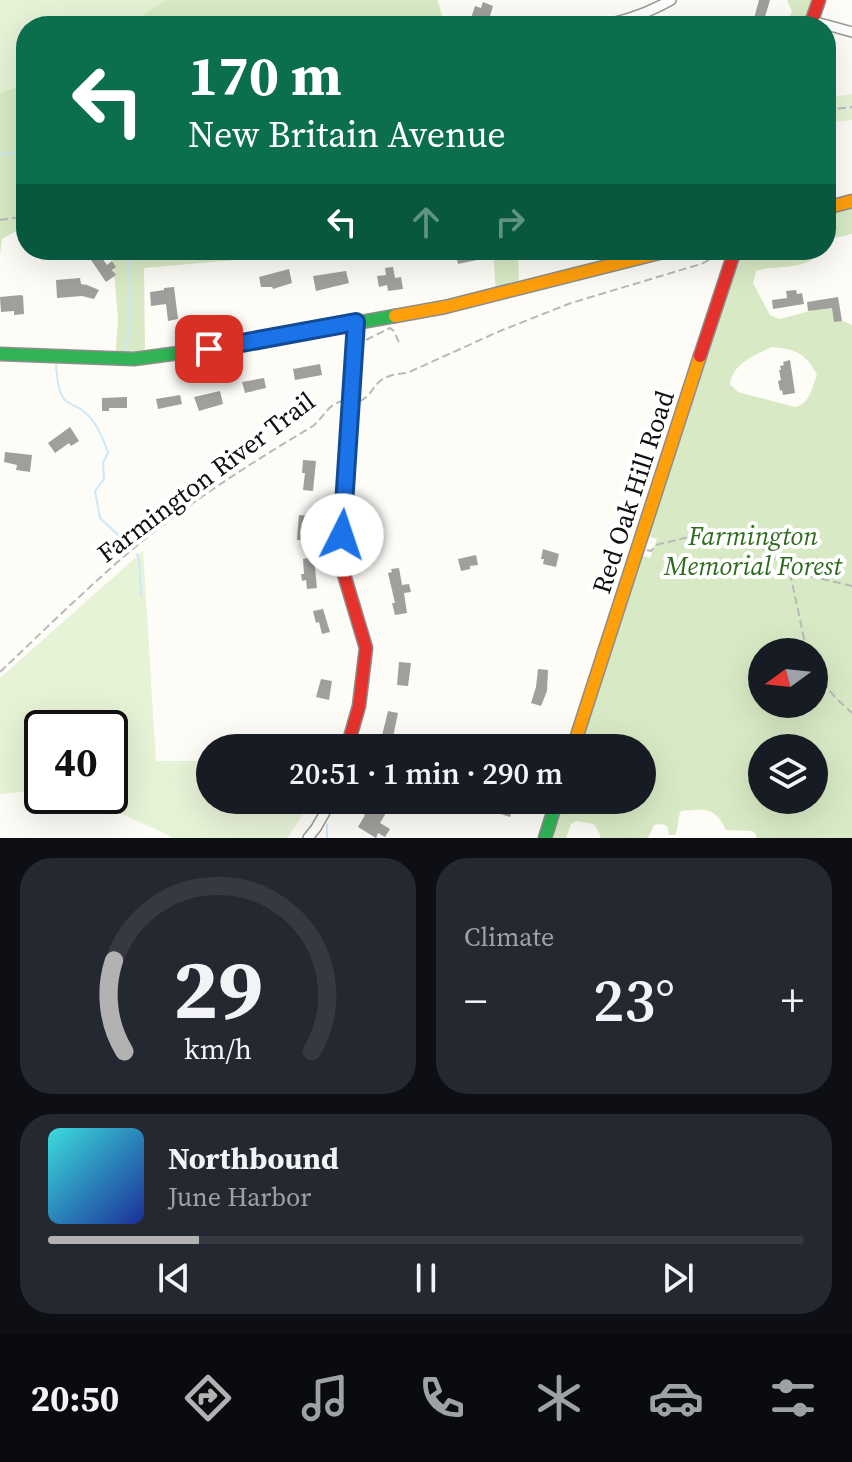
<!DOCTYPE html>
<html lang="en">
<head>
<meta charset="utf-8">
<style>
	:root { --surface:#171b24; --page:#242831; --text:#f1f3f6; --muted:#9ea1a6; --line:#363941; --accent:#b2b2b3 }
	body { margin:0; font-family:"Source Serif 4",serif; background:var(--page); color:var(--text); height:100vh; display:flex; flex-direction:column; font-size:30px; white-space:nowrap }
	* { box-sizing:border-box; margin:0 }
	p { font-size:26px; color:var(--muted) }
	.icon { flex:none; width:44px; height:44px; fill:none; stroke:currentColor; stroke-width:2; stroke-linecap:round; stroke-linejoin:round }
	.map { position:relative; height:838px; overflow:hidden }
	.panel { display:flex; flex-direction:column; gap:20px; padding:20px; background:#0d0f14; flex:1 }
	.panel>* { flex:none }
	.top-card { position:absolute; left:16px; top:16px; width:820px; height:244px; border-radius:32px; box-shadow:0 8px 32px #0002; background:#0b6e4f; color:#fff; overflow:hidden }
	.needle { width:52px; rotate:255deg }
	.buttons { position:absolute; left:748px; top:638px; display:grid; gap:16px }
	.buttons a { display:grid; place-items:center; width:80px; height:80px; border-radius:50%; background:var(--surface); box-shadow:0 8px 32px #0002; font-size:40px }
	.speed { position:absolute; left:24px; top:710px; display:flex; gap:16px; font-size:40px; font-weight:700; text-align:center }
	.speed>* { display:grid; place-content:center; width:104px; height:104px; border-radius:50%; background:var(--surface); box-shadow:0 8px 32px #0002; line-height:1 }
	.speed .limit { border:4px solid #111; border-radius:12px; background:#fff; color:#111 }
	.pin { position:absolute; display:grid; place-items:center; width:68px; height:68px; color:#fff; margin:-34px; border-radius:16px; box-shadow:0 4px 12px #0006 }
	.me { position:absolute; width:88px; margin:-44px; rotate:4deg; stroke-linejoin:round; filter:drop-shadow(0 0 6px #0008) }
	.turn { display:flex; align-items:center; gap:28px; height:168px; padding:0 40px; font-size:36px }
	.turn .icon { width:104px; height:104px; stroke-width:2.5 }
	.turn b { display:block; font-size:56px; line-height:68px }
	.lanes { display:flex; align-items:center; height:76px; padding:0 40px; background:#0003; justify-content:center; gap:40px; direction:ltr }
	.lanes .off { opacity:.35 }
	.big { font-size:60px; font-weight:600; line-height:1.1 }
	.panel .widget { flex:1; display:flex; flex-direction:column; justify-content:center; gap:12px; min-width:0; padding:0 28px; border-radius:32px; background:var(--page) }
	.panel .dial { align-items:center; gap:0 }
	.dial svg { height:208px; overflow:visible; fill:none; stroke:var(--line); stroke-width:7; stroke-linecap:round; text-anchor:middle }
	.dial text { fill:var(--text); stroke:none }
	.song { display:flex; align-items:center; gap:24px }
	.cover { width:96px; height:96px; border-radius:12px; background:linear-gradient(135deg,hsl(180 70% 55%),hsl(230 70% 35%)) }
	.played { height:8px; border-radius:4px; background:linear-gradient(90deg,var(--accent) 20%,var(--line) 20%) }
	.keys { display:flex; justify-content:space-around; direction:ltr }
	.heat { display:flex; justify-content:space-between; align-items:center; font-size:44px; direction:ltr }
	.panel .tiles { flex:1; display:grid; gap:20px; grid-template-columns:1fr 1fr }
	.widget:last-child { grid-column:span 2 }
	.trip { position:absolute; left:196px; top:734px; width:460px; height:80px; border-radius:40px; background:var(--surface); box-shadow:0 8px 32px #0002; font-weight:600; line-height:80px; text-align:center }
	.tab-bar { display:flex; height:128px; justify-content:space-around; align-items:center; background:#090b0e; color:var(--muted) }
	.tab-bar .icon { width:56px; height:56px }
	.tab-bar .selected { color:var(--accent) }
	.tab-bar b { font-size:36px; color:var(--text) }
	.map>svg:first-child { display:block }
</style>
</head>
<body>
<div class="map">
<svg width="852" height="838" viewBox="0 0 852 838">
	<rect width="100%" height="100%" fill="#fdfcf7"/>
	<path fill="#e7f3d7" d="M 0,0 L 438,0 L 445,26 L 26,26 L 26,227 L 0,230 Z
		M 852,94 L 852,120 L 826,123 L 826,98 Z
		M 143,551 L 156,761 L 210,761 L 210,800 L 318,800 L 306,810 L 287,838 L 171,838 L 168,835 L 82,796 L 110,796 L 110,728 L 42,728 L 42,790 L 0,794 L 0,678 Z"/>
	<path fill="#d8eac5" fill-rule="evenodd" d="M 166,0 L 437,0 L 445,26 L 126,26 Z
		M 787,0 L 819,0 L 810,26 L 783,26 L 792,12 Z
		M 26,84 L 26,230 L 16,231 L 2,239 L 0,255 L 0,93 Z
		M 852,201 L 852,234 L 826,240 L 826,208 Z
		M 103,250 L 264,250 L 235,260 L 144,268 L 145,348 L 137,358 L 115,358 L 118,320 L 113,259 Z
		M 493,250 L 518,250 L 519,288 L 496,294 Z
		M 735,250 L 815,250 L 816,257 C 801,270 775,265 756,271 L 753,283 L 770,315 L 779,319 L 833,305 L 836,318 L 852,325 L 852,838 L 757,838 L 755,833 L 752,831 L 726,830 C 715,806 705,809 681,811 C 677,819 679,827 675,835 L 669,835 L 667,826 L 662,824 L 654,825 L 648,838 L 600,838 L 600,834 L 594,824 L 576,821 L 571,824 L 566,838 L 545,838 L 557,800 L 642,800 L 642,748 L 573,748 L 636,554 L 650,558 L 657,539 L 643,535 ZM 772,347 C 795,349 806,353 817,375 C 812,387 810,404 795,407 L 738,392 L 730,384 C 733,363 755,355 772,347 ZM 762,652 L 814,652 L 814,704 L 762,704 ZM 762,748 L 814,748 L 814,800 L 762,800 Z"/>
	<g fill="none" stroke-linecap="round" stroke-linejoin="round">
		<path stroke="#cde8f7" stroke-width="2" d="M 0,154 L 17,152 L 26,158
			M 124,250 L 128,262 L 131,311 L 126,351
			M 56,365 C 57,374 57,387 62,396 C 66,404 75,405 82,410 C 96,420 103,437 108,453 L 103,463 L 104,479 L 95,491 L 100,518 L 130,546
			M 137,554 L 139,558 L 141,596
			M 306,800 L 314,811
			M 327,825 L 327,838"/>
	</g>
	<path fill="#a19f9c" d="M 759,0 L 770,0 L 765,17 L 774,19 L 772,26 L 752,26 Z
		M 483,2 L 493,6 L 487,26 L 472,26 L 472,15 L 475,6 L 481,8 Z
		M 455,250 L 474,250 L 477,260 L 458,264 Z
		M 99,254 L 107,265 L 112,261 L 116,267 L 112,270 L 116,275 L 106,282 L 91,260 Z
		M 393,267 L 395,278 L 401,277 L 403,289 L 388,291 L 387,285 L 379,287 L 377,276 L 386,275 L 385,268 Z
		M 289,269 L 292,283 L 273,289 L 272,287 L 261,287 L 259,277 Z
		M 346,271 L 349,283 L 316,291 L 313,276 Z
		M 80,278 L 81,284 L 87,285 L 99,290 L 94,299 L 82,296 L 57,298 L 56,280 Z
		M 174,287 L 178,319 L 168,321 L 166,304 L 151,306 L 150,292 L 164,290 L 164,288 Z
		M 796,290 L 797,294 L 802,293 L 804,304 L 773,309 L 772,300 L 787,298 L 786,291 Z
		M 21,295 L 23,296 L 24,314 L 14,315 L 14,311 L 1,312 L 0,297 Z
		M 838,297 L 842,321 L 834,322 L 832,308 L 808,311 L 807,302 Z
		M 790,360 L 795,393 L 783,395 L 782,390 L 780,391 L 778,381 L 781,380 L 779,370 L 781,370 L 780,366 L 784,365 L 783,362 Z
		M 320,364 L 322,375 L 295,380 L 293,369 Z
		M 264,378 L 266,388 L 245,393 L 242,382 Z
		M 220,391 L 223,404 L 199,411 L 194,397 Z
		M 180,395 L 182,404 L 158,409 L 156,399 Z
		M 127,397 L 127,408 L 109,408 L 109,411 L 102,411 L 102,398 Z
		M 70,427 L 79,441 L 71,446 L 69,443 L 55,453 L 48,443 Z
		M 5,452 L 32,455 L 30,472 L 16,470 L 17,465 L 4,462 Z
		M 303,460 L 316,461 L 313,491 L 303,490 L 305,473 L 302,473 Z
		M 299,515 L 311,516 L 307,540 L 297,540 Z
		M 543,549 L 559,554 L 556,567 L 543,564 L 544,559 L 541,559 Z
		M 476,555 L 478,565 L 470,566 L 470,569 L 461,571 L 458,559 Z
		M 314,557 L 317,588 L 307,589 L 306,580 L 302,581 L 301,574 L 304,574 L 303,559 Z
		M 399,568 L 402,585 L 409,584 L 411,592 L 404,593 L 407,613 L 395,615 L 392,603 L 395,603 L 388,573 L 392,572 L 391,569 Z
		M 323,609 L 330,632 L 322,634 L 319,622 L 316,623 L 313,611 Z
		M 399,662 L 411,663 L 408,686 L 397,685 Z
		M 538,669 L 548,670 L 547,691 L 541,706 L 531,703 L 536,687 Z
		M 321,679 L 332,681 L 329,700 L 316,697 Z
		M 388,711 L 398,713 L 392,742 L 381,740 Z
		M 478,800 L 512,800 L 510,805 L 514,806 L 510,817 L 491,811 L 493,806 Z
		M 368,803 L 386,813 L 380,823 L 390,829 L 385,837 L 378,833 L 376,838 L 358,827 L 365,815 L 362,813 Z"/>
	<g fill="none" stroke-linecap="round" stroke-linejoin="round">
		<defs>
			<path id="street" d="M 812,21 L 852,32
				M 593,26 C 621,23 646,14 671,0
				M 308,838 L 316,828 L 332,800"/>
			<path id="fast" d="M 0,354 L 134,359 L 209,349 L 395,316
				M 545,838 L 557,800"/>
			<path id="slow" d="M 826,208 L 852,201
				M 395,316 L 445,307 L 671,250
				M 573,748 L 700,356"/>
			<path id="jam" d="M 810,26 L 819,0
				M 700,356 L 735,250
				M 347,748 L 359,706 L 366,648 L 340,561 L 356,322"/>
		</defs>
		<use href="#street" stroke="#979795" stroke-width="12"/>
		<use href="#fast" stroke="#8e8d8b" stroke-width="15"/>
		<use href="#slow" stroke="#8e8d8b" stroke-width="15"/>
		<use href="#jam" stroke="#8e8d8b" stroke-width="15"/>
		<path stroke="#b9b9b8" stroke-width="2" stroke-dasharray="8 4" stroke-linecap="butt" d="M 826,110 L 852,107
			M 0,220 L 26,216
			M 366,340 L 390,328 L 394,331 L 400,345
			M 360,401 C 370,397 372,388 380,381 C 388,375 397,374 407,373 L 500,331 L 571,303 L 701,264 L 713,258 L 722,250
			M 647,550 L 651,551 L 656,545 L 705,533 L 743,542 L 750,541 L 762,547 L 784,570 L 852,586
			M 790,573 L 805,643 L 810,652
			M 814,659 C 819,665 818,670 821,677 C 827,691 841,703 852,713
			M 0,672 C 40,634 80,595 121,559 C 180,508 246,466 313,426 C 324,417 327,405 342,401"/>
		<use href="#street" stroke="#fffffe" stroke-width="9"/>
		<use href="#fast" stroke="#30b455" stroke-width="12"/>
		<use href="#slow" stroke="#ff9f0a" stroke-width="12"/>
		<use href="#jam" stroke="#e5322d" stroke-width="12"/>
	</g>
	<g fill="none" stroke-linecap="round" stroke-linejoin="round">
		<defs>
			<path id="route" d="M 209,349 L 356,322 L 342,535"/>
		</defs>
		<use href="#route" stroke="#114b97" stroke-width="20"/>
		<use href="#route" stroke="#1a73e8" stroke-width="14"/>
	</g>
	<g text-anchor="middle" dominant-baseline="central" stroke-width="8" stroke-linejoin="round" paint-order="stroke">
		<g font-size="26" fill="#111" stroke="#fff">
			<text transform="translate(206 477) rotate(-37)">Farmington River Trail</text>
			<text transform="translate(633 492) rotate(-72)">Red Oak Hill Road</text>
		</g>
		<g font-size="26" font-style="italic" fill="#2f6b1f" stroke="#fff">
			<text x="753" y="536">Farmington<tspan x="753" dy="30">Memorial Forest</tspan></text>
		</g>
	</g>
</svg>
<div class="buttons">
<a><svg class="needle" viewBox="-14 -14 28 28"><path d="M0-13l5 13h-10z" fill="#e53935"/><path d="M0 13l5-13h-10z" fill="#9ea1a6"/></svg></a>
<a><svg class="icon" aria-label="layers" viewBox="0 0 24 24"><path d="M12 4l9 5-9 5-9-5zM3 14l9 5 9-5"/></svg></a>
</div>
<div class="speed"><div class="limit">40</div></div>
<div class="pin" style="left:209px;top:349px;background:#d93025"><svg class="icon" aria-label="arrive" viewBox="0 0 24 24"><path d="M6 21V4h12l-3 4 3 4H6"/></svg></div>
<svg class="me" style="left:342px;top:535px" viewBox="-20 -20 40 40"><circle r="19" fill="#fff"/><path d="M0-13L10 11 0 6-10 11z" fill="#1a73e8"/></svg>
<div class="trip">20:51 · 1 min · 290 m</div>
<div class="top-card">
<div class="turn"><svg class="icon" aria-label="left" viewBox="0 0 24 24"><path d="M17 20v-9H6M10 6l-5 5 5 5"/></svg><div><b>170 m</b>New Britain Avenue</div></div>
<div class="lanes"><svg class="icon" aria-label="left" viewBox="0 0 24 24"><path d="M17 20v-9H6M10 6l-5 5 5 5"/></svg><svg class="icon off" aria-label="ahead" viewBox="0 0 24 24"><path d="M12 20V5M6 11l6-6 6 6"/></svg><svg class="icon off" aria-label="right" viewBox="0 0 24 24"><path d="M7 20v-9h11M14 6l5 5-5 5"/></svg></div>
</div>
</div>
<section class="panel">
<div class="tiles">
<div class="widget dial"><svg viewBox="0 0 100 80">
<path d="M14 69A42 42 0 1 1 86 69"/>
<path d="M14 69A42 42 0 0 1 10 34" stroke="#b2b2b3"/>
<text x="50" y="56" font-size="32" font-weight="700">29</text>
<text x="50" y="72" font-size="11">km/h</text>
</svg></div>
<div class="widget"><p>Climate</p>
<div class="heat"><a>−</a><b class="big">23°</b><a>+</a></div>
</div>
<div class="widget">
<div class="song"><i class="cover"></i><div><b>Northbound</b><p>June Harbor</p></div></div>
<div class="played"></div>
<div class="keys"><svg class="icon" aria-label="previous" viewBox="0 0 24 24"><path d="M18 5L8 12l10 7zM5 5v14"/></svg><svg class="icon" aria-label="pause" viewBox="0 0 24 24"><path d="M8 5v14M16 5v14"/></svg><svg class="icon" aria-label="next" viewBox="0 0 24 24"><path d="M6 5l10 7-10 7zM19 5v14"/></svg></div>
</div>
</div>
</section>
<nav class="tab-bar">
<b>20:50</b>
<svg class="icon selected" aria-label="directions" viewBox="0 0 24 24"><path d="M12 3l9 9-9 9-9-9zM9 14v-3h6M13 9l2 2-2 2"/></svg>
<svg class="icon" aria-label="music" viewBox="0 0 24 24"><path d="M9 18V5l10-2v13"/><circle cx="6" cy="18" r="3"/><circle cx="16" cy="16" r="3"/></svg>
<svg class="icon" aria-label="phone" viewBox="0 0 24 24"><path d="M5 4h4l2 5-3 2q2 4 5 5l2-3 5 2v4C11 20 4 13 5 4z"/></svg>
<svg class="icon" aria-label="climate" viewBox="0 0 24 24"><path d="M12 3v18M4 7l16 10M4 17L20 7"/></svg>
<svg class="icon" aria-label="car" viewBox="0 0 24 24"><path d="M5 17H2v-5l4-1 3-4h7l3 4 3 1v5h-3M9 17h6M6 11h13"/><circle cx="7" cy="17" r="2"/><circle cx="17" cy="17" r="2"/></svg>
<svg class="icon" aria-label="filters" viewBox="0 0 24 24"><path d="M4 7h16M4 17h16"/><circle cx="9" cy="7" r="2"/><circle cx="15" cy="17" r="2"/></svg>
</nav>
</body>
</html>
